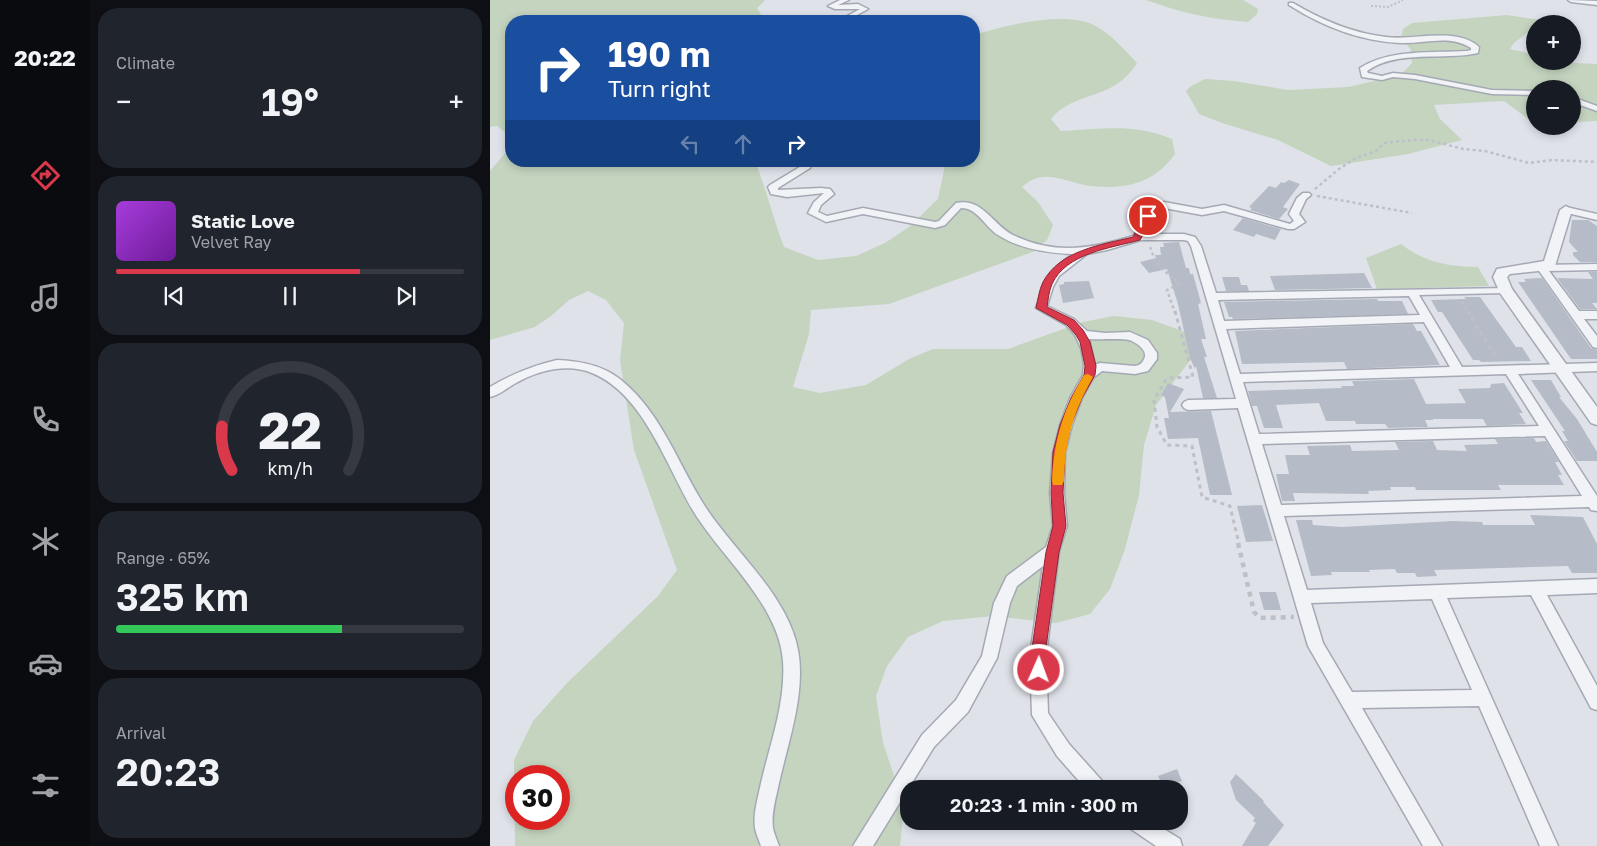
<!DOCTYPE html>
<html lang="en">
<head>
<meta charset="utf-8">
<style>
	:root { --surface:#171b24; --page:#20242c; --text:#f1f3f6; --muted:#9ea1a6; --line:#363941; --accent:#d9394b }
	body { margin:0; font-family:"Golos Text",sans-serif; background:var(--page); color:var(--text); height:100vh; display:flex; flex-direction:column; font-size:19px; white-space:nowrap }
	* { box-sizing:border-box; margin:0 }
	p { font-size:16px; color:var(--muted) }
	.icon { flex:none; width:28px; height:28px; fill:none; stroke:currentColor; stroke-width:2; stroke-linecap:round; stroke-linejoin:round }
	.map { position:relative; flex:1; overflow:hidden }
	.sheet { display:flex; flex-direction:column; gap:8px; padding:8px; background:#0d0f14; width:400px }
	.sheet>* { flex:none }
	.hud { position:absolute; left:15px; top:15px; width:475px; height:152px; border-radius:20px; box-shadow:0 2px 8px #0003; background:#1a4fa0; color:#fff; overflow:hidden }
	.fabs { position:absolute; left:1036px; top:15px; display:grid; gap:10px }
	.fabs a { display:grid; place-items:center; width:55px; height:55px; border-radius:50%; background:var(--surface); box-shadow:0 2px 8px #0003; font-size:25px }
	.speed { position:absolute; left:15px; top:765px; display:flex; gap:10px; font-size:25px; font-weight:700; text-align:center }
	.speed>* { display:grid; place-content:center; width:65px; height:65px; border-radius:50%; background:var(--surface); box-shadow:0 2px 8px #0003; line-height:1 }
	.speed .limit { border:8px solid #d22; background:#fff; color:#111 }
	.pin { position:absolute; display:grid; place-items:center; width:42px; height:42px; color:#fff; margin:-21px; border:2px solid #fff; border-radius:50%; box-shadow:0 1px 5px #0007 }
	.me { position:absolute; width:55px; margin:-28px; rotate:2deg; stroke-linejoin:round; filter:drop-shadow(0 0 4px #0008) }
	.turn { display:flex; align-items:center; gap:18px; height:105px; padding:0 20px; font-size:22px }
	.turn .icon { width:65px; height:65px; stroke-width:2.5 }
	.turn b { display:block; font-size:35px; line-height:42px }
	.lanes { display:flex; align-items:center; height:48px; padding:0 20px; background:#0003; justify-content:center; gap:25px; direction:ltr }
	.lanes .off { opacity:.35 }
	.big { font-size:38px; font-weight:600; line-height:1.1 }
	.sheet .card { flex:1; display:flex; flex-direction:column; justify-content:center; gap:8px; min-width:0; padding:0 18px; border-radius:20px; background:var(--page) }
	.sheet .dial { align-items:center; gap:0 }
	.dial svg { height:130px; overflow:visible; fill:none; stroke:var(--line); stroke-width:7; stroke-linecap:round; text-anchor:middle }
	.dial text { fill:var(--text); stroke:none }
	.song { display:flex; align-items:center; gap:15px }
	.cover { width:60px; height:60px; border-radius:8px; background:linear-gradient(135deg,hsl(280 70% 55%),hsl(280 70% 35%)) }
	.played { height:5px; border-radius:2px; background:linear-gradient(90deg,var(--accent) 70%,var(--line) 70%) }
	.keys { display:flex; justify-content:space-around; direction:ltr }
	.heat { display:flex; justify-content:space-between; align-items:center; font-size:28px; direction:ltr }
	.charge { height:8px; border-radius:4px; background:linear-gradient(90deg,#34c759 65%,var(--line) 0) }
	.trip { position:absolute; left:410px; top:780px; width:288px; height:50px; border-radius:20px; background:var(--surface); box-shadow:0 2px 8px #0003; font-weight:600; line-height:50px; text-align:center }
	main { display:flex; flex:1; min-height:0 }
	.menu { display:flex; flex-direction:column; width:90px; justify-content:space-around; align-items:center; background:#090b0e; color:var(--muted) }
	.menu .icon { width:35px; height:35px }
	.menu .active { color:var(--accent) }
	.menu b { font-size:22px; color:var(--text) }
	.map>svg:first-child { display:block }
</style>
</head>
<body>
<main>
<nav class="menu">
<b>20:22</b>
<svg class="icon active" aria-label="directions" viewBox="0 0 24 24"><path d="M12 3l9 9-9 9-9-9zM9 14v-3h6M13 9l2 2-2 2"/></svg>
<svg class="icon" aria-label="music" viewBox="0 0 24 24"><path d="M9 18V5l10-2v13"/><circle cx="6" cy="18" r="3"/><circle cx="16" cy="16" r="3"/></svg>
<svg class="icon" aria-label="phone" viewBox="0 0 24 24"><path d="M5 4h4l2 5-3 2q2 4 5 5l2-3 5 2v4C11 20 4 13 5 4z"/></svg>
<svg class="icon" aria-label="climate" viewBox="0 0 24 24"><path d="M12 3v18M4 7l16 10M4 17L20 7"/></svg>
<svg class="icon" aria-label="car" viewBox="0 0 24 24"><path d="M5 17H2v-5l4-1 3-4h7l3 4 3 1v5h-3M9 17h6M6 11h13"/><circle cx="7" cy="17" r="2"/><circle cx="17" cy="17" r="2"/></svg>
<svg class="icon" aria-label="filters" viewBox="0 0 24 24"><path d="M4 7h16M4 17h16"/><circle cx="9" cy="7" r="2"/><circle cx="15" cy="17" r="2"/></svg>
</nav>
<section class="sheet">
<div class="card"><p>Climate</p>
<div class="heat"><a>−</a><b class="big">19°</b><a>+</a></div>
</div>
<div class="card">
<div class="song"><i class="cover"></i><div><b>Static Love</b><p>Velvet Ray</p></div></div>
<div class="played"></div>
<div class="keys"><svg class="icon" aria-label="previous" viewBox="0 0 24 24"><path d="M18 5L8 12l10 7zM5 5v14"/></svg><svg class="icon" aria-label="pause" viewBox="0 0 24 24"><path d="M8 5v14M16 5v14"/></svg><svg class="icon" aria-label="next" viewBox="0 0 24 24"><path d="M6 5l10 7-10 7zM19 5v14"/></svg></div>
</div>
<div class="card dial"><svg viewBox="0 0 100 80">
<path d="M14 69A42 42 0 1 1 86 69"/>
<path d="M14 69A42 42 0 0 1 8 42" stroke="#d9394b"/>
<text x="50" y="56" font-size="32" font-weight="700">22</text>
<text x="50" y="72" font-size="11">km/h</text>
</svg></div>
<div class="card"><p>Range · 65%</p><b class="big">325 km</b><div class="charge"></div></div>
<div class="card"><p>Arrival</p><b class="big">20:23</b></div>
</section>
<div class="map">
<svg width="1107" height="846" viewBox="0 0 1107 846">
	<rect width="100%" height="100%" fill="#dfe2e9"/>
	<path fill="#c4d4bf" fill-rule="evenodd" d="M 0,0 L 275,0 L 267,8 L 272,16 L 285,21 L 21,21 L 21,161 L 265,161 C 276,189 283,218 294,247 L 328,260 L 366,256 L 395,243 L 419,227 L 448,199 L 456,161 L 484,161 L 484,93 L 488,71 L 484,63 L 484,35 C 515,25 574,11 604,25 C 621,34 634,49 647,63 C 623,102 584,90 561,119 L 571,131 C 610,129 645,123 682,139 L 685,154 C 665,183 635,190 601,186 C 576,183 554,166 532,187 L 548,202 L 563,225 L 557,240 L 545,251 L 399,304 L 321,310 L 319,334 L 303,387 L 330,393 L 376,385 L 419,359 L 443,349 L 518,349 L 593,322 L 624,316 L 662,320 L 698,333 L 705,354 L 666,405 L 654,445 L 649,495 L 635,549 L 620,589 L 600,614 L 566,623 L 503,616 L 453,621 L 418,637 L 397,666 L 386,696 L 393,743 L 414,805 L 410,846 L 25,846 L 24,760 L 43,721 L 77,683 L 168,596 L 187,570 L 144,450 L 130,360 L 134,323 L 116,300 L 98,291 L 79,300 L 61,316 L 45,327 L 0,340 L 0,171 L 16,152 L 16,133 L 7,126 L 0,127 ZM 26,776 L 69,776 L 69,819 L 26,819 Z
		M 656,0 L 753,0 L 768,9 L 767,14 L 758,22 C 720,19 692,13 656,0 Z
		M 1017,15 L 1050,20 L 1049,24 L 1045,24 L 1045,27 L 1024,43 L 1020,49 L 1045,55 L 1045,61 L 1107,64 L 1107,121 L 1083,122 L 1082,89 L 1045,89 L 1045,124 L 1014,101 L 944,105 L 950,119 L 972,140 L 918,154 L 841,166 L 788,140 L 732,123 L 709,114 L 696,91 L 701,86 L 715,79 L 744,81 L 798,90 L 858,87 L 911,75 L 922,63 L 921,50 L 911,37 L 913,29 L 922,23 Z
		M 911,244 C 934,262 959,267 988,267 L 999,286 L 887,289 L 876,258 Z"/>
	<path fill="#b5bbc7" d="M 799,180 L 810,184 L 793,207 L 798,209 L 789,219 L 760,210 L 762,208 L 759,207 L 779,186 L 786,188 L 791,182 L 794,183 Z
		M 753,218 L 791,229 L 785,240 L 766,234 L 764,237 L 743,230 Z
		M 1082,220 L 1098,220 L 1107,226 L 1107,262 L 1090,262 L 1083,255 L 1083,252 L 1088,252 L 1079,242 Z
		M 689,242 L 696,268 L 699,268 L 700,274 L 703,274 L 711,303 L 708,304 L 716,339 L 711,339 L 717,357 L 714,357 L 727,398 L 713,398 L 706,366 L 705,369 L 700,358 L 688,304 L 677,269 L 659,273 L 650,262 L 666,258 L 665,255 L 671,255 L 670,247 L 674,247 L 673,243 Z
		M 1098,272 L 1107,272 L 1107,303 L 1102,303 L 1107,309 L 1090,309 L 1067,278 L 1103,279 Z
		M 874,273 L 882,288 L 785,290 L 780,276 Z
		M 732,277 L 749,277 L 751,285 L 757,285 L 759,291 L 736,291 Z
		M 1052,278 L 1101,348 L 1107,350 L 1107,359 L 1081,359 L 1028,282 L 1036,282 L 1034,279 Z
		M 599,281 L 604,298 L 573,303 L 569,285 L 574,284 L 574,282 Z
		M 974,297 L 990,297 L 1026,347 L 1032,347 L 1041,361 L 991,362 L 989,360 L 983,360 L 952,312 L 948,312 L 941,300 L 976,299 Z
		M 887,299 L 888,301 L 912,301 L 918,314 L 743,319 L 742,317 L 739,317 L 734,302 Z
		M 923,324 L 927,331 L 931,331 L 950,365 L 857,369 L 854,362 L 752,364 L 745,331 Z
		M 924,379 L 936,404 L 976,403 L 968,389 L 1000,388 L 1001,384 L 1014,383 L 1033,413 L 1029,413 L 1036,424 L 997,426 L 993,419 L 943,419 L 943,420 L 935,420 L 938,427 L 898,428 L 895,424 L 866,424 L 865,421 L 836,421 L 829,403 L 786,405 L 793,428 L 774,428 L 767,406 L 762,406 L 758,391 L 852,388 L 851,386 L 864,386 L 862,381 Z
		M 1041,380 L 1061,380 L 1071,397 L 1069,397 L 1087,419 L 1107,452 L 1107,461 L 1087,461 L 1074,441 L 1078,441 L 1072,431 L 1075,431 Z
		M 678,383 L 694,389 L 680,412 L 721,411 L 742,495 L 720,495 L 708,438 L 678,439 L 674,418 L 679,418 L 675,397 L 671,395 Z
		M 1044,438 L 1046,442 L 1056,441 L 1069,462 L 1065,462 L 1072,475 L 1068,475 L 1074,485 L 1008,485 L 1011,490 L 926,490 L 925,487 L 900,487 L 901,490 L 878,491 L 879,494 L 803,493 L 805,501 L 792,501 L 786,474 L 799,474 L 795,455 L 820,455 L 817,446 L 860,445 L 862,451 L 909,450 L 905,442 L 943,441 L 947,450 L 977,451 L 974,445 L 1008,444 L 1005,439 Z
		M 772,505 L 783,541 L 756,542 L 747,506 Z
		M 1040,515 L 1093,517 L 1107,544 L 1107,573 L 1082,573 L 1078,566 L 944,570 L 947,576 L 927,577 L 925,573 L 907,573 L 905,569 L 879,570 L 880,572 L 841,572 L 842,575 L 821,576 L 806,520 L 822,520 L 823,525 L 852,527 L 963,521 L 992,522 L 993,525 L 1045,525 Z
		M 769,592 L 786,592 L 791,610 L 774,610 Z
		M 687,769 L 692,781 L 674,788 L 668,776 Z
		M 746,774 L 774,801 L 773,802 L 794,825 L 778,846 L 752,846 L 766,823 L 763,821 L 765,818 L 746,800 L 740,782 Z"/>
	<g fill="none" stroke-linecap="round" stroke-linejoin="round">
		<defs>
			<path id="minor" d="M 350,0 L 359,0 L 348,5 L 368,4 L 378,9 L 356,21 L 348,21 L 370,9 L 345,9 L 338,6 Z
				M 1078,0 L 1107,1 L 1107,5 L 1081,2 Z
				M 799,3 L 803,3 C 832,20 862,33 896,37 C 924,41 966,26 989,47 L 988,53 C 953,61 908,49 877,71 L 878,73 L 892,76 L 903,73 L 925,75 L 1002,90 L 1045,91 L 1045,95 L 1002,94 L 925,79 L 903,77 L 892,80 L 872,77 L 870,68 C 899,49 943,53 977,51 L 981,50 L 981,48 C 959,34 935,44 910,43 C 870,41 832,26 799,5 Z
				M 1082,97 L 1107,106 L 1107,111 L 1082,102 Z
				M 314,161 L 322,161 L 320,168 L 288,188 L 288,190 L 331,188 L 340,189 L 344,194 L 331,205 L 328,212 L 337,216 L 373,208 L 445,222 L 449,221 L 466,203 C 492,197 503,225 523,235 C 564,255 602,249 643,236 L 651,224 L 657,208 L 662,204 L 674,202 L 712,209 L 734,205 L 800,224 L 804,221 L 799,214 L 807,198 L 813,193 L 819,193 L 821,195 L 816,199 L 809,214 L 815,222 L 804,229 L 798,229 L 734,211 L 712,215 L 674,208 L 664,211 L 661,224 L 654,234 L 694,234 L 705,237 L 711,246 L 726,293 L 1019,288 L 1020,290 L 1015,293 L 929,295 L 972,367 L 1107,363 L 1107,371 L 1028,374 L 1107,496 L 1107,511 L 1101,510 L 1099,507 L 794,516 L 817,590 L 1107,579 L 1107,593 L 1057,595 L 1107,686 L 1107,710 L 1101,708 L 1041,595 L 957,598 L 1068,846 L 1050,846 L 989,706 L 872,708 L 952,846 L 933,846 L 818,646 L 748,408 L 698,410 L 694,408 L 692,405 L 694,402 L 698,400 L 746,399 L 701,246 L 698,241 L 694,240 L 651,240 L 617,250 L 597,254 L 569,276 L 563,287 L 557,306 L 584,319 L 597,331 L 615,333 L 640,332 L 658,340 L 667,353 L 667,359 L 658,371 L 645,374 L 612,371 L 603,378 L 592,398 L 582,425 L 575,453 L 574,493 L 577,526 L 569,551 L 556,655 L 558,713 L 579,744 L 614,783 L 617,789 L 596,789 L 567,756 L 542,715 L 540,655 L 553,566 L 527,586 L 520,603 L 507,658 L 478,712 L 444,747 L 383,846 L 363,846 L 432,735 L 466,700 L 492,656 L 504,603 L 517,576 L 556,547 L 563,526 L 560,493 L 563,453 L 570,425 L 580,398 L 593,375 L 594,364 L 591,348 L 585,335 L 576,325 L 546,308 C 553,284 562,268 583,254 C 558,253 530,249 508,235 C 495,227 488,208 471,208 L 455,225 L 445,228 L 373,214 L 336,222 L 318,213 L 324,202 L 334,193 L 297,197 L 281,194 L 278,187 L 280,185 L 313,165 ZM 919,296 L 930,315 L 734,321 L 728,300 ZM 934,322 L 960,367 L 750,374 L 736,329 ZM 599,339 C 610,340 630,338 639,340 C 646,342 659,351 654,359 C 652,364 649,365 645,366 L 610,363 L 605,365 ZM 1016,374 L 1049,426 L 769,434 L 753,382 ZM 1055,436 L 1092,496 L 791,505 L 772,444 ZM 942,599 L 982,690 L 862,692 L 833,643 L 821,603 Z
				M 1076,207 L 1107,214 L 1107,220 L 1073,212 L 1071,210 Z
				M 1107,264 L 1107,270 L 1059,271 L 1089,311 L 1107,311 L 1107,319 L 1094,319 L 1107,336 L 1107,348 L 1103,347 L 1047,268 L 1052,265 Z
				M 67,360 C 90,361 113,365 131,380 C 172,413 188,465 216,508 C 245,552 298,596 308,650 C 316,693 298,742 289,783 C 286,798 281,813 283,828 C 284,834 287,840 289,846 L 271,846 C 269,840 266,834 265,828 C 263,813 268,798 271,783 C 280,744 296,702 293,661 C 289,607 236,561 207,517 C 178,472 156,395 102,373 C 78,363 49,370 26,383 C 18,387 10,395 0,397 L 0,387 C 22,374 42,366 67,360 Z
				M 635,821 L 661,821 L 690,839 L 692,846 L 666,846 L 638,827 Z"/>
			<path id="tertiary" d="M 1076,206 L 1082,210 L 1065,266 L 1048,271 L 1020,274 L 1017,277 L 1022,289 L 1107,407 L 1107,425 L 1101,423 L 1010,293 L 1003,277 L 1007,269 L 1054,261 L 1070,210 Z"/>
		</defs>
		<use href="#minor" stroke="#a4a9b4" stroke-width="3"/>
		<use href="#tertiary" stroke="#a4a9b4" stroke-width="3"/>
		<path stroke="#bdc0c8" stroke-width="2" stroke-dasharray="2 2" stroke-linecap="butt" d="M 881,6 L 898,7 L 913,0"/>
		<path stroke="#bdc0c8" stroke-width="2.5" stroke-dasharray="3 3" stroke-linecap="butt" d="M 825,189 L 849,169 L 866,158 L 886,151 L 894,143 L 923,140 L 939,140 L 973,149 L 995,151 L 1039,163 L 1062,160 L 1107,162
			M 827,196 L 922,213
			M 660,247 L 666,263 L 689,284 L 677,290 L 685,313
			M 972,301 L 979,313"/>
		<path stroke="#bdc0c8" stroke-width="3" stroke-dasharray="4 4" stroke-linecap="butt" d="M 685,311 L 703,377 L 677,378 L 664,400 L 667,427 L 677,445 L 702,446 L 712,497 L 740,506 L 749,544
			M 978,311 L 1007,359"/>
		<path stroke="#bdc0c8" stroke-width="4.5" stroke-dasharray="5 5" stroke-linecap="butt" d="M 748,543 L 764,612 L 770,618 L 804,617"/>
		<use href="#minor" fill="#f2f3f7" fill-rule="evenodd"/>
		<use href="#tertiary" fill="#f2f3f7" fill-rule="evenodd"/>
	</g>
	<path fill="#d9394b" stroke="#8d2531" d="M 658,213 L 663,216 L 650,240 C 621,248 576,253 562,284 C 559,291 558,300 557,307 L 584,320 L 593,330 L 600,342 L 606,366 L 605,375 L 592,398 L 581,425 L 575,452 L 573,493 L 576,526 L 569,552 L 555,655 L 556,670 L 554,675 L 549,677 L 543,675 L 541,655 L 556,552 L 563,526 L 561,493 L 563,452 L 570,425 L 581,398 L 594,375 L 595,366 L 590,342 L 586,335 L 577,325 L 546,308 C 548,300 549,290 553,282 C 570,250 611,245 643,237 L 654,216 Z"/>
	<path fill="#f59e0b" d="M 598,374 L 603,377 C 583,412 575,441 574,481 L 572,485 L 563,485 L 562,481 C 564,440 573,410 594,375 Z"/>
</svg>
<div class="fabs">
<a>+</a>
<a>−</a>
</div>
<div class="speed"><div class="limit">30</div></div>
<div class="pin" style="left:658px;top:216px;background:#d93025"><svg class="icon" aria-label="arrive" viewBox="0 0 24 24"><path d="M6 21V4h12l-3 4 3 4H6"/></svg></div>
<svg class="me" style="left:549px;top:670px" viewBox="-20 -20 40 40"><circle r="17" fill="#d9394b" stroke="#fff" stroke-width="3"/><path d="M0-11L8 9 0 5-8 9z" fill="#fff"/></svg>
<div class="trip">20:23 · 1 min · 300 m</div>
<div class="hud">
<div class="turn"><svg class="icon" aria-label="right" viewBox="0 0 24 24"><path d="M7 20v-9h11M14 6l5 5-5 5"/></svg><div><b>190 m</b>Turn right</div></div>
<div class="lanes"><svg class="icon off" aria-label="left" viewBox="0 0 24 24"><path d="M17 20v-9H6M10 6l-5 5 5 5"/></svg><svg class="icon off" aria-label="ahead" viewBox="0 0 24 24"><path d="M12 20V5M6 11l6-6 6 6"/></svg><svg class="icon" aria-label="right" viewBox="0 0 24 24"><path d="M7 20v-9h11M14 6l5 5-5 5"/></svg></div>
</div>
</div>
</main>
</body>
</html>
